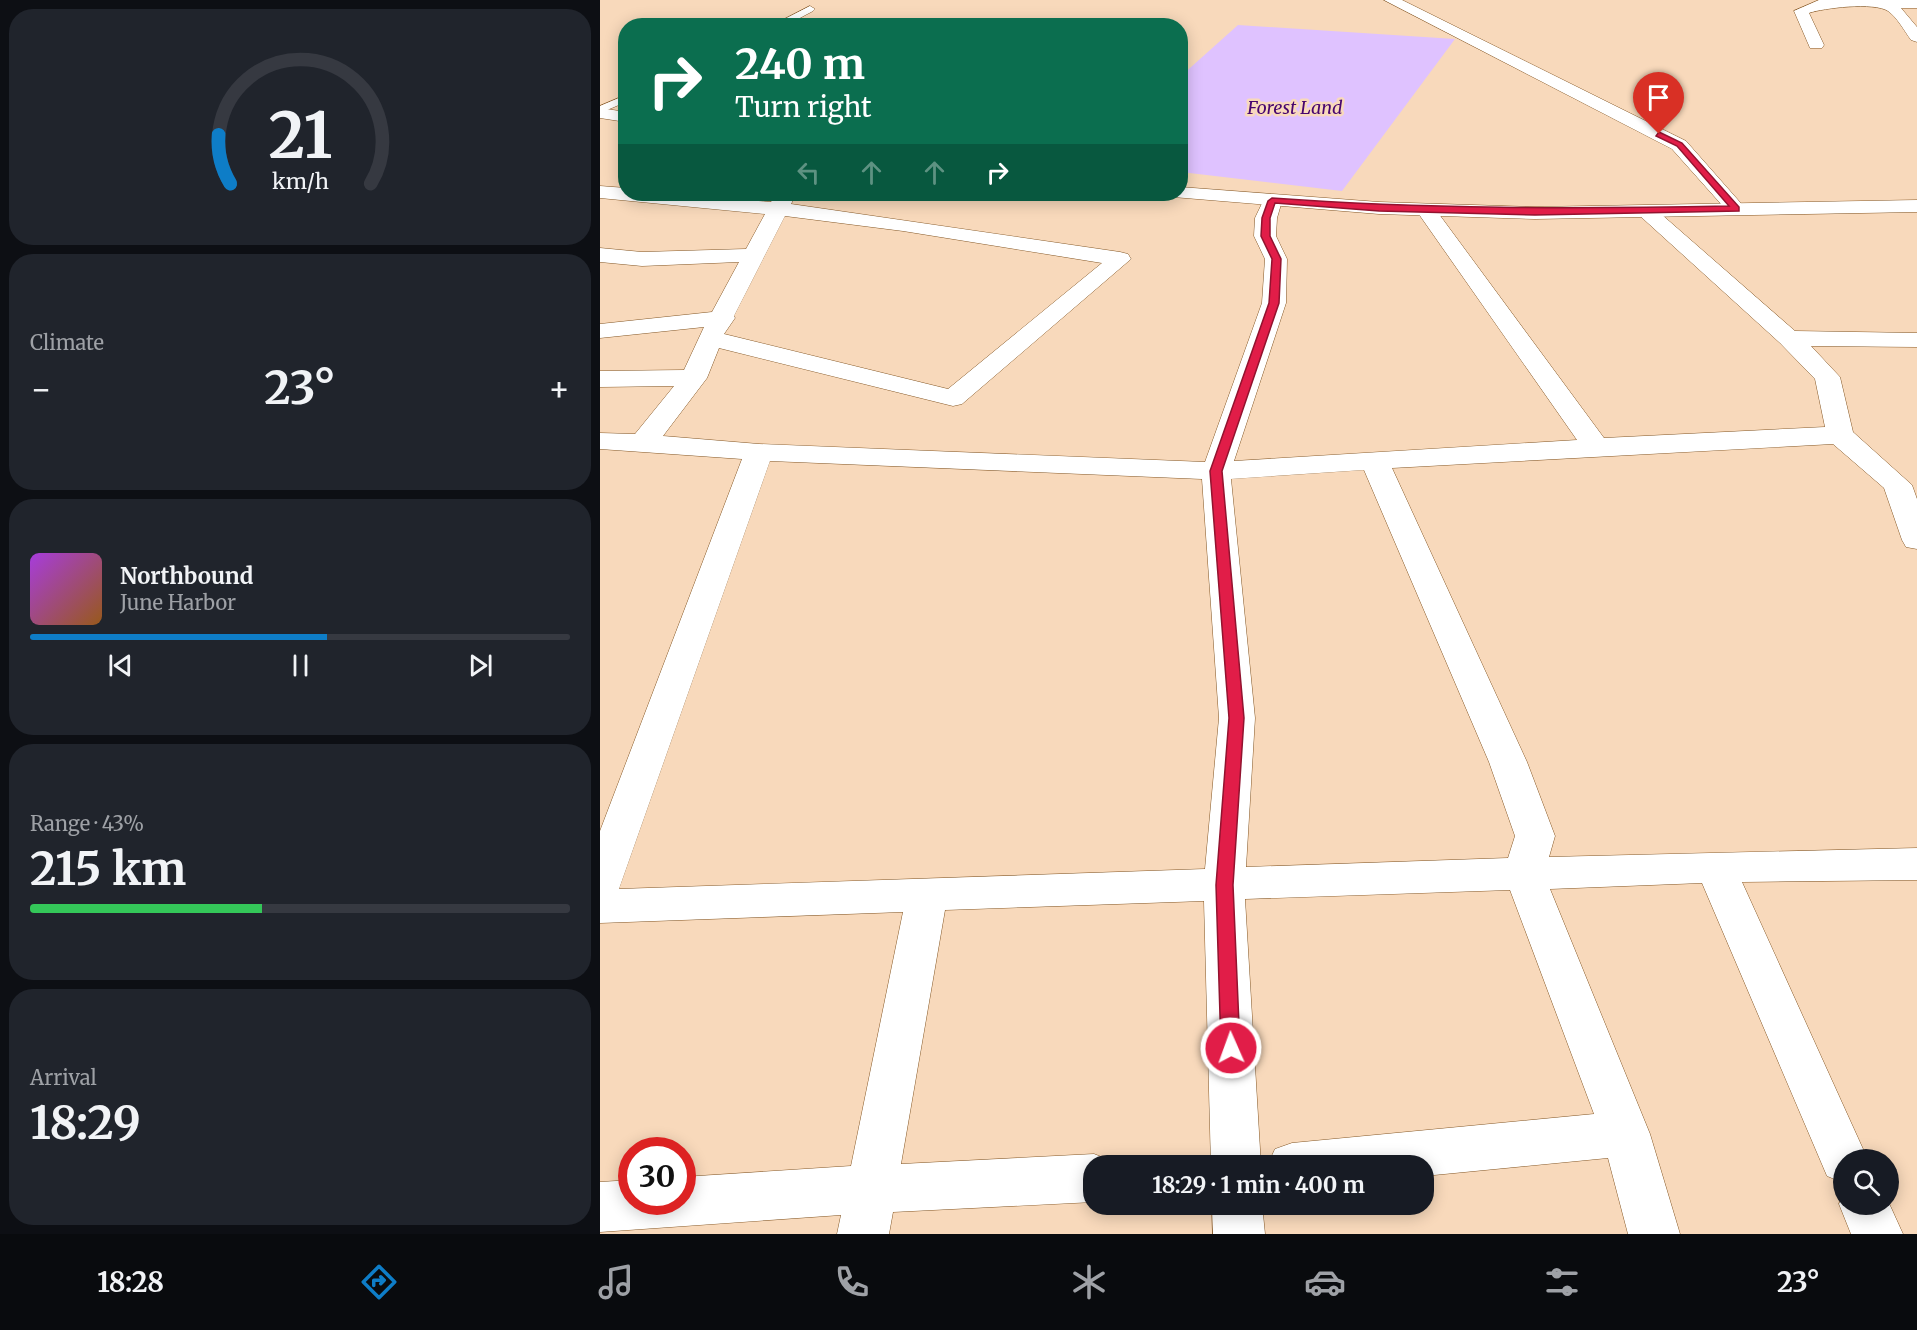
<!DOCTYPE html>
<html lang="en">
<head>
<meta charset="utf-8">
<style>
	:root { --surface:#171b24; --page:#20242c; --text:#f1f3f6; --muted:#9ea1a6; --line:#363941; --accent:#0e7dc7 }
	body { margin:0; font-family:Merriweather,serif; background:var(--page); color:var(--text); height:100vh; display:flex; flex-direction:column; font-size:22px; white-space:nowrap }
	* { box-sizing:border-box; margin:0 }
	p { font-size:20px; color:var(--muted) }
	.icon { flex:none; width:33px; height:33px; fill:none; stroke:currentColor; stroke-width:2; stroke-linecap:round; stroke-linejoin:round }
	.map { position:relative; flex:1; overflow:hidden }
	.side { display:flex; flex-direction:column; gap:9px; padding:9px; background:#0d0f14; width:600px }
	.side>* { flex:none }
	.banner { position:absolute; left:18px; top:18px; width:570px; height:183px; border-radius:24px; box-shadow:0 3px 15px #0003; background:#0b6e4f; color:#fff; overflow:hidden }
	.fabs { position:absolute; left:1233px; top:1149px; display:grid; gap:12px }
	.fabs a { display:grid; place-items:center; width:66px; height:66px; border-radius:50%; background:var(--surface); box-shadow:0 3px 15px #0003; font-size:30px }
	.speed { position:absolute; left:18px; top:1137px; display:flex; gap:12px; font-size:30px; font-weight:700; text-align:center }
	.speed>* { display:grid; place-content:center; width:78px; height:78px; border-radius:50%; background:var(--surface); box-shadow:0 3px 15px #0003; line-height:1 }
	.speed .limit { border:9px solid #d22; background:#fff; color:#111 }
	.pin { position:absolute; display:grid; place-items:center; width:51px; height:51px; color:#fff; margin:-62px -26px; border-radius:50% 50% 50% 0; rotate:-45deg; box-shadow:0 0 6px #0007 }
	.pin .icon { rotate:45deg }
	.me { position:absolute; width:66px; margin:-33px; rotate:358deg; stroke-linejoin:round; filter:drop-shadow(0 0 4px #0008) }
	.turn { display:flex; align-items:center; gap:21px; height:126px; padding:0 18px; font-size:27px }
	.turn .icon { width:78px; height:78px; stroke-width:2.5 }
	.turn b { display:block; font-size:42px; line-height:51px }
	.lanes { display:flex; align-items:center; height:57px; padding:0 18px; background:#0003; justify-content:center; gap:30px; direction:ltr }
	.lanes .off { opacity:.35 }
	.big { font-size:45px; font-weight:700; line-height:1.1 }
	.side .widget { flex:1; display:flex; flex-direction:column; justify-content:center; gap:9px; min-width:0; padding:0 21px; border-radius:24px; background:var(--page) }
	.side .dial { align-items:center; gap:0 }
	.dial svg { height:156px; overflow:visible; fill:none; stroke:var(--line); stroke-width:7; stroke-linecap:round; text-anchor:middle }
	.dial text { fill:var(--text); stroke:none }
	.song { display:flex; align-items:center; gap:18px }
	.cover { width:72px; height:72px; border-radius:9px; background:linear-gradient(135deg,hsl(280 70% 55%),hsl(30 70% 35%)) }
	.played { height:6px; border-radius:3px; background:linear-gradient(90deg,var(--accent) 55%,var(--line) 55%) }
	.keys { display:flex; justify-content:space-around; direction:ltr }
	.heat { display:flex; justify-content:space-between; align-items:center; font-size:33px; direction:ltr }
	.charge { height:9px; border-radius:4px; background:linear-gradient(90deg,#34c759 43%,var(--line) 0) }
	.trip { position:absolute; left:483px; top:1155px; width:351px; height:60px; border-radius:24px; background:var(--surface); box-shadow:0 3px 15px #0003; font-weight:700; line-height:60px; text-align:center }
	.tabs { display:flex; height:96px; justify-content:space-around; align-items:center; background:#090b0e; color:var(--muted) }
	.tabs .icon { width:42px; height:42px }
	.tabs .current { color:var(--accent) }
	.tabs b { font-size:27px; color:var(--text) }
	main { display:flex; flex:1; min-height:0 }
	.map>svg:first-child { display:block }
</style>
</head>
<body>
<main>
<section class="side">
<div class="widget dial"><svg viewBox="0 0 100 80">
<path d="M14 69A42 42 0 1 1 86 69"/>
<path d="M14 69A42 42 0 0 1 8 44" stroke="#0e7dc7"/>
<text x="50" y="56" font-size="32" font-weight="700">21</text>
<text x="50" y="72" font-size="11">km/h</text>
</svg></div>
<div class="widget"><p>Climate</p>
<div class="heat"><a>−</a><b class="big">23°</b><a>+</a></div>
</div>
<div class="widget">
<div class="song"><i class="cover"></i><div><b>Northbound</b><p>June Harbor</p></div></div>
<div class="played"></div>
<div class="keys"><svg class="icon" aria-label="previous" viewBox="0 0 24 24"><path d="M18 5L8 12l10 7zM5 5v14"/></svg><svg class="icon" aria-label="pause" viewBox="0 0 24 24"><path d="M8 5v14M16 5v14"/></svg><svg class="icon" aria-label="next" viewBox="0 0 24 24"><path d="M6 5l10 7-10 7zM19 5v14"/></svg></div>
</div>
<div class="widget"><p>Range · 43%</p><b class="big">215 km</b><div class="charge"></div></div>
<div class="widget"><p>Arrival</p><b class="big">18:29</b></div>
</section>
<div class="map">
<svg width="1317" height="1234" viewBox="0 0 1317 1234">
	<rect width="100%" height="100%" fill="#f8d9bb"/>
	<path fill="#dfc2ff" d="M 638,25 L 855,39 L 742,191 L 581,172 L 581,76 Z"/>
	<g fill="none" stroke-linecap="round" stroke-linejoin="round">
		<defs>
			<path id="lane" d="M 210,6 L 215,9 L 213,11 L 185,26 L 171,26 Z
				M 26,95 L 26,102 L 0,113 L 0,106 Z"/>
			<path id="street" d="M 784,0 L 802,0 L 1086,141 L 1146,209 L 1143,213 L 1129,213 L 1072,149 Z
				M 1219,0 L 1317,0 L 1317,8 L 1301,8 L 1317,27 L 1317,42 L 1311,40 C 1305,32 1297,17 1288,11 C 1274,2 1224,8 1209,13 L 1224,45 L 1222,48 L 1210,48 L 1194,11 Z
				M 0,186 L 26,188 L 26,194 L 80,194 L 171,202 L 176,194 L 196,194 L 191,204 L 520,252 L 528,254 L 531,259 L 362,404 L 353,406 L 119,348 L 107,378 L 63,436 L 159,444 L 605,462 L 662,303 L 665,259 L 654,236 L 655,218 L 665,197 L 679,197 L 682,201 L 677,218 L 676,236 L 687,259 L 686,303 L 634,461 L 977,440 L 816,210 L 819,206 L 833,206 L 1004,438 L 1225,427 L 1215,379 L 1180,343 L 1039,215 L 1036,211 L 1039,207 L 1053,207 L 1195,331 L 1317,333 L 1317,347 L 1211,346 L 1240,377 L 1253,432 L 1312,485 L 1317,499 L 1317,549 L 1306,547 L 1302,540 L 1284,488 L 1233,444 L 792,468 L 927,762 L 955,836 L 949,857 L 1317,848 L 1317,880 L 1142,882 L 1268,1160 L 1244,1160 L 1244,1183 L 1227,1176 L 1102,883 L 950,889 L 1050,1134 L 1080,1234 L 1028,1234 L 1008,1158 L 824,1176 L 824,1166 L 667,1166 L 675,1149 L 692,1143 L 994,1114 L 910,890 L 645,899 L 661,1166 L 611,1166 L 604,901 L 345,910 L 301,1164 L 494,1154 L 512,1161 L 513,1166 L 494,1166 L 494,1202 L 293,1212 L 289,1234 L 237,1234 L 241,1215 L 0,1232 L 0,1182 L 32,1180 L 32,1202 L 82,1202 L 82,1177 L 251,1166 L 303,912 L 0,923 L 0,831 L 142,459 L 0,449 L 0,433 L 35,434 L 74,386 L 0,387 L 0,371 L 84,370 L 104,327 L 0,338 L 0,324 L 112,312 L 139,262 L 42,266 L 0,262 L 0,248 L 42,252 L 146,249 L 165,214 L 0,198 ZM 185,216 L 303,231 L 502,263 L 348,389 L 124,334 L 135,318 L 134,316 ZM 170,461 L 602,479 L 619,718 L 605,869 L 19,889 ZM 764,470 L 889,762 L 915,836 L 908,858 L 646,867 L 655,718 L 631,479 Z
				M 1244,1193 L 1244,1204 L 1288,1204 L 1288,1201 L 1303,1234 L 1251,1234 L 1239,1204 Z
				M 612,1204 L 662,1204 L 665,1234 L 613,1234 Z"/>
			<path id="secondary" d="M 0,108 L 26,112 L 26,122 L 0,118 Z
				M 580,187 L 779,202 L 935,207 L 1317,200 L 1317,212 L 935,219 L 779,214 L 573,197 L 570,194 L 580,194 Z"/>
		</defs>
		<use href="#lane" stroke="#845725" stroke-width="1"/>
		<use href="#street" stroke="#845725" stroke-width="1"/>
		<use href="#secondary" stroke="#845725" stroke-width="1"/>
		<use href="#lane" fill="#fff" fill-rule="evenodd"/>
		<use href="#street" fill="#fff" fill-rule="evenodd"/>
		<use href="#secondary" fill="#fff" fill-rule="evenodd"/>
	</g>
	<path fill="#e11d48" stroke="#92132f" stroke-width="1.5" d="M 1059,132 L 1082,143 L 1139,207 L 1139,211 L 935,215 L 779,211 L 675,203 L 670,218 L 670,236 L 681,259 L 679,303 L 622,471 L 644,718 L 633,885 L 640,1048 L 637,1054 L 631,1057 L 624,1054 L 621,1048 L 616,885 L 629,718 L 610,471 L 669,303 L 672,259 L 661,236 L 662,218 L 668,201 L 672,198 C 826,209 975,209 1129,206 L 1077,146 L 1056,136 Z"/>
	<g text-anchor="middle" dominant-baseline="central" stroke-width="5" stroke-linejoin="round" paint-order="stroke">
		<g font-size="18" font-style="italic" fill="#47056f" stroke="#f8d9bb">
			<text x="695" y="107">Forest Land</text>
		</g>
	</g>
</svg>
<div class="fabs">
<a><svg class="icon" aria-label="search" viewBox="0 0 24 24"><circle cx="10" cy="10" r="6"/><path d="M15 15l6 6"/></svg></a>
</div>
<div class="speed"><div class="limit">30</div></div>
<div class="pin" style="left:1059px;top:134px;background:#d93025"><svg class="icon" aria-label="arrive" viewBox="0 0 24 24"><path d="M6 21V4h12l-3 4 3 4H6"/></svg></div>
<svg class="me" style="left:631px;top:1048px" viewBox="-20 -20 40 40"><circle r="17" fill="#e11d48" stroke="#fff" stroke-width="3"/><path d="M0-11L8 9 0 5-8 9z" fill="#fff"/></svg>
<div class="trip">18:29 · 1 min · 400 m</div>
<div class="banner">
<div class="turn"><svg class="icon" aria-label="right" viewBox="0 0 24 24"><path d="M7 20v-9h11M14 6l5 5-5 5"/></svg><div><b>240 m</b>Turn right</div></div>
<div class="lanes"><svg class="icon off" aria-label="left" viewBox="0 0 24 24"><path d="M17 20v-9H6M10 6l-5 5 5 5"/></svg><svg class="icon off" aria-label="ahead" viewBox="0 0 24 24"><path d="M12 20V5M6 11l6-6 6 6"/></svg><svg class="icon off" aria-label="ahead" viewBox="0 0 24 24"><path d="M12 20V5M6 11l6-6 6 6"/></svg><svg class="icon" aria-label="right" viewBox="0 0 24 24"><path d="M7 20v-9h11M14 6l5 5-5 5"/></svg></div>
</div>
</div>
</main>
<nav class="tabs">
<b>18:28</b>
<svg class="icon current" aria-label="directions" viewBox="0 0 24 24"><path d="M12 3l9 9-9 9-9-9zM9 14v-3h6M13 9l2 2-2 2"/></svg>
<svg class="icon" aria-label="music" viewBox="0 0 24 24"><path d="M9 18V5l10-2v13"/><circle cx="6" cy="18" r="3"/><circle cx="16" cy="16" r="3"/></svg>
<svg class="icon" aria-label="phone" viewBox="0 0 24 24"><path d="M5 4h4l2 5-3 2q2 4 5 5l2-3 5 2v4C11 20 4 13 5 4z"/></svg>
<svg class="icon" aria-label="climate" viewBox="0 0 24 24"><path d="M12 3v18M4 7l16 10M4 17L20 7"/></svg>
<svg class="icon" aria-label="car" viewBox="0 0 24 24"><path d="M5 17H2v-5l4-1 3-4h7l3 4 3 1v5h-3M9 17h6M6 11h13"/><circle cx="7" cy="17" r="2"/><circle cx="17" cy="17" r="2"/></svg>
<svg class="icon" aria-label="filters" viewBox="0 0 24 24"><path d="M4 7h16M4 17h16"/><circle cx="9" cy="7" r="2"/><circle cx="15" cy="17" r="2"/></svg>
<b>23°</b>
</nav>
</body>
</html>
